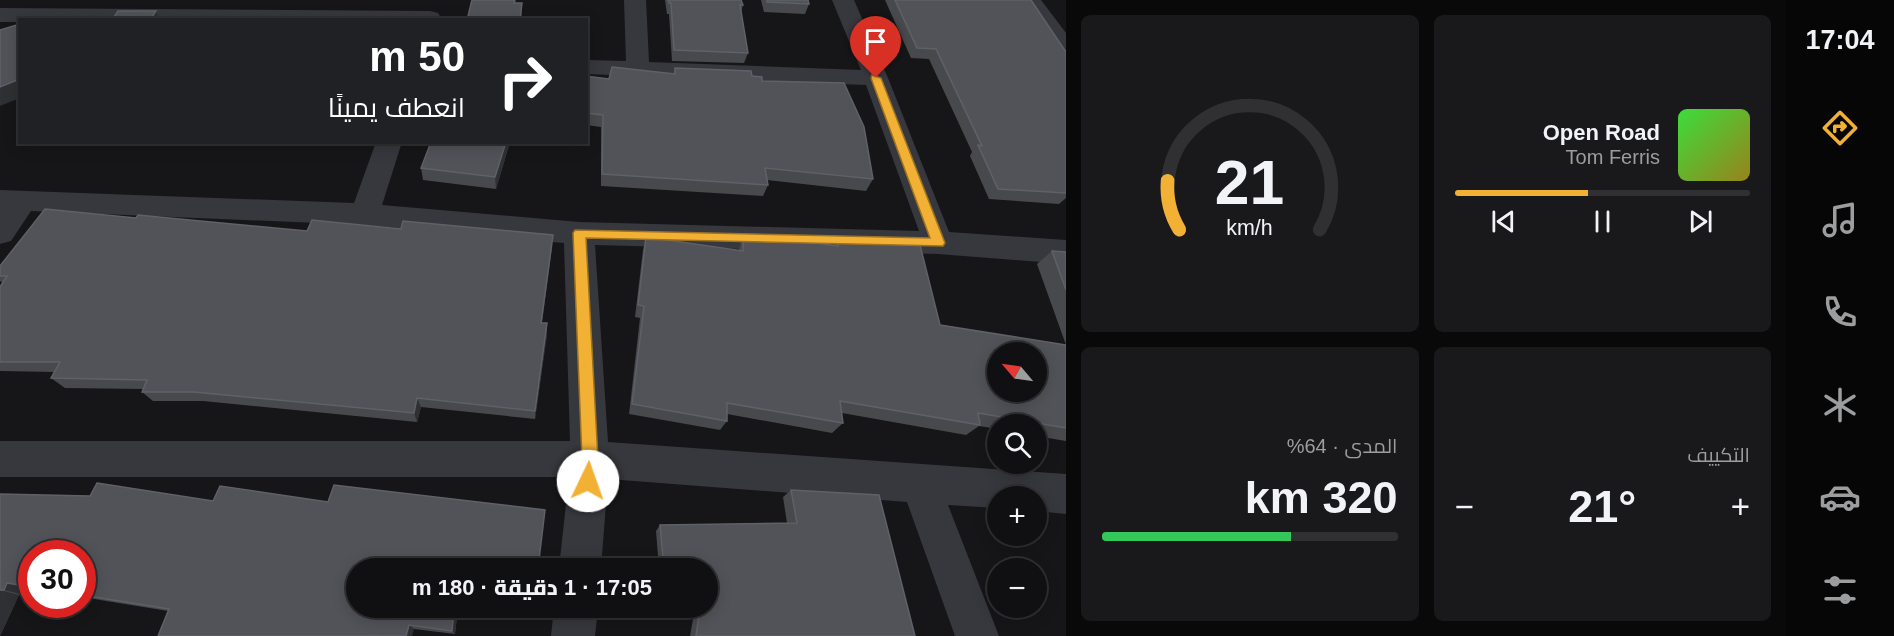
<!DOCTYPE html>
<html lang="ar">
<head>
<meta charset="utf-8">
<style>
	:root { --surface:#101012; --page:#19191b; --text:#f1f3f6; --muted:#9c9d9f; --line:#303032; --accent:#f2b134 }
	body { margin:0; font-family:Arial,Cairo,sans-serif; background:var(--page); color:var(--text); direction:rtl; height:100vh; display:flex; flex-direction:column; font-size:22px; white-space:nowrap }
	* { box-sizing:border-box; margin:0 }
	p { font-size:20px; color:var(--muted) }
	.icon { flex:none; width:33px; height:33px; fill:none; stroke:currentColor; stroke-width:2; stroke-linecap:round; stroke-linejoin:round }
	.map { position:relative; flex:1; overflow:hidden; direction:ltr }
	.details { display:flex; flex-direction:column; gap:15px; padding:15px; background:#09090a; width:720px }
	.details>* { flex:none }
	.guide { position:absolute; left:18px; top:18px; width:570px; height:126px; border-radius:0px; box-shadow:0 3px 15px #0003,0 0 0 2px var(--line); direction:rtl; background:#202124; color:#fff; overflow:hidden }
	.needle { width:39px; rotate:299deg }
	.fabs { position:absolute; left:987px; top:342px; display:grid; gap:12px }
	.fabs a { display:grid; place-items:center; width:60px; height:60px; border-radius:50%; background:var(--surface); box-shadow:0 3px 15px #0003,0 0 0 2px var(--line); font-size:30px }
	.speed { position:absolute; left:18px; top:540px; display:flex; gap:12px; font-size:30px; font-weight:700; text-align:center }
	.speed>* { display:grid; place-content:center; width:78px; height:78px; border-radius:50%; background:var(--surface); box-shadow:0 3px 15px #0003,0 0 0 2px var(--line); line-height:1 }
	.speed .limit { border:9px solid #d22; background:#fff; color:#111 }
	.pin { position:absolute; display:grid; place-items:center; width:51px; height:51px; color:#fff; margin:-62px -26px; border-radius:50% 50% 50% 0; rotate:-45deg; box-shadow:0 0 6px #0007 }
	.pin .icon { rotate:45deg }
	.me { position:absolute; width:66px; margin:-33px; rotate:3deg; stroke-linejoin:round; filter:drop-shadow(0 0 4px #0008) }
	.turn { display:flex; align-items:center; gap:21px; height:126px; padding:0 24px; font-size:27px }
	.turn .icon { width:78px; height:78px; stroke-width:2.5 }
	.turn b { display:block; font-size:42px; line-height:51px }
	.big { font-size:45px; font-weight:800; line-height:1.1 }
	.details .card { flex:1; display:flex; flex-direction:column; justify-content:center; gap:9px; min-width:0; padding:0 21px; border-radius:9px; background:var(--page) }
	.details .dial { align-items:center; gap:0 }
	.dial svg { height:156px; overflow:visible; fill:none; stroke:var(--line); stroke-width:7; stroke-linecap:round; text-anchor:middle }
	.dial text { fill:var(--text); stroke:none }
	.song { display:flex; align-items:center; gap:18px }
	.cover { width:72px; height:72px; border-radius:9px; background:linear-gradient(135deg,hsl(120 70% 55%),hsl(50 70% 35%)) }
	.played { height:6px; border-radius:3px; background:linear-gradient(90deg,var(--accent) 45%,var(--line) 45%) }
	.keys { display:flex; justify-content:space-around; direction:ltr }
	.heat { display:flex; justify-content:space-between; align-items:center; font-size:33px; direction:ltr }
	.charge { height:9px; border-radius:4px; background:linear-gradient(90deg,#34c759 64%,var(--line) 0) }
	.details .tiles { flex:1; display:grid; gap:15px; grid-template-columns:repeat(2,1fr) }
	.trip { position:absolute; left:346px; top:558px; width:372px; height:60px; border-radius:30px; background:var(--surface); box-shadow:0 3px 15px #0003,0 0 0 2px var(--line); font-weight:800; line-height:60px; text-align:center; direction:rtl }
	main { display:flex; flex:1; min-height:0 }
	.tab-bar { display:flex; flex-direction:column; width:108px; justify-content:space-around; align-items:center; background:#060607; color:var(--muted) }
	.tab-bar .icon { width:42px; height:42px }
	.tab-bar .selected { color:var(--accent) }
	.tab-bar b { font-size:27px; color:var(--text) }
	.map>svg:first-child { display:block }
</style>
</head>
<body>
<main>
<nav class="tab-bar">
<b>17:04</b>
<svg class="icon selected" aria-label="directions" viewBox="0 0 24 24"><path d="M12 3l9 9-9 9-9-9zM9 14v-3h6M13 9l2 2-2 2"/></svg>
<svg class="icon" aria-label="music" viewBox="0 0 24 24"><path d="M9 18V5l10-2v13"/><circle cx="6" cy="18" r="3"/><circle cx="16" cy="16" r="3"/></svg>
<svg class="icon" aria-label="phone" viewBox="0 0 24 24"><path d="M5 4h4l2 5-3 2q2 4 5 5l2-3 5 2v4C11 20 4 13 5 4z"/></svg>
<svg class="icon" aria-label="climate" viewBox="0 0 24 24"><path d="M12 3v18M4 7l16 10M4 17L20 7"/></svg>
<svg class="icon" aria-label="car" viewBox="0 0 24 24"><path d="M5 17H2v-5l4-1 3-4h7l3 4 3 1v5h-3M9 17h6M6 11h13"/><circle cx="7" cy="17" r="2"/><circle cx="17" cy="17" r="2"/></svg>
<svg class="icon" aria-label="filters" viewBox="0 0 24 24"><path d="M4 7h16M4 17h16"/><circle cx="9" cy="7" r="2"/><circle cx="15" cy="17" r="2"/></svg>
</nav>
<section class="details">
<div class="tiles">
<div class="card">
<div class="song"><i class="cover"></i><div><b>Open Road</b><p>Tom Ferris</p></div></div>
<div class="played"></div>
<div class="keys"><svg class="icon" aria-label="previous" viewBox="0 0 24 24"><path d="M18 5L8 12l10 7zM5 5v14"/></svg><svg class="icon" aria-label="pause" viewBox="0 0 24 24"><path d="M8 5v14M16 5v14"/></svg><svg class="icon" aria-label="next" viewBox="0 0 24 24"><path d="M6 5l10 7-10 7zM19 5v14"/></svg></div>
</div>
<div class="card dial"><svg viewBox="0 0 100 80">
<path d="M14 69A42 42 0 1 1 86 69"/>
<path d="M14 69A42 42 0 0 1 8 44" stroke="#f2b134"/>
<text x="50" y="56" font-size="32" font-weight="700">21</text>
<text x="50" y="72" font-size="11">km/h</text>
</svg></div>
<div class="card"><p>التكييف</p>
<div class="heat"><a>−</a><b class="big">21°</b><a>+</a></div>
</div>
<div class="card"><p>المدى · 64%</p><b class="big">320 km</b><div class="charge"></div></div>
</div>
</section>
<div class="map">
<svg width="1066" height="636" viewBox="0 0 1066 636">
	<rect width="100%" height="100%" fill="#161618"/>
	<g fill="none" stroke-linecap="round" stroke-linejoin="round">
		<path fill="#37383d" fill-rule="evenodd" d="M 624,0 L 646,0 L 649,62 L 861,70 L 832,0 L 854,0 L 888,78 L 949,232 L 1066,240 L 1066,264 L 938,254 L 595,245 L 608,442 L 1066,474 L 1066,514 L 1036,511 L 1036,496 L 998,496 L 998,508 L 948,505 L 999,636 L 955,636 L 907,502 L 608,479 L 601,568 L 559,568 L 569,477 L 0,477 L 0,441 L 570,441 L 564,243 L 365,225 L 31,211 L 11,241 L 0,244 L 0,190 L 354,203 L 376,142 L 402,142 L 382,205 L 579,222 L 919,231 L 866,85 L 586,74 L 586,60 L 626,61 Z
			M 1019,0 L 1041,0 L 1066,33 L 1066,56 L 1058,54 Z
			M 0,8 L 430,11 L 438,13 L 441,18 L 20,20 L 20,22 L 0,22 Z
			M 554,608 L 598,608 L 595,636 L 551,636 Z"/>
	</g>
	<path fill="#47494d" d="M 665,0 L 741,0 L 743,5 L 741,12 L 748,53 L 744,63 L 672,61 L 669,14 L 667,14 Z
		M 761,0 L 808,0 L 809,4 L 805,14 L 764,12 Z
		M 885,0 L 1031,0 L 1066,52 L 1066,198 L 1059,204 L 989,199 L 970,156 L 972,152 L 929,59 L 911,58 Z
		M 675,68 L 752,76 L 762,81 L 873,179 L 866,191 L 767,180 L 768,185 L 763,196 L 601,186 L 601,127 L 586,125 L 586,76 L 609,79 L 674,74 Z
		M 431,142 L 510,142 L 496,189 L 423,180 L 421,168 Z
		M 136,218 L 307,231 L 552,247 L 542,323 L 547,323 L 547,334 L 535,419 L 421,407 L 417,422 L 203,401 L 153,401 L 142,392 L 143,389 L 65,388 L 51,378 L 55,372 L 0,371 L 0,287 L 3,283 L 0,281 L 0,266 Z
		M 646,237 L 738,251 L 743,238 L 833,246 L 837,240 L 940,325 L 1066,345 L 1037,264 L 1052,251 L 1066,252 L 1066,441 L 1036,436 L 1036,424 L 998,424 L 998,429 L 979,426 L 966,435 L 842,413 L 843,423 L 832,433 L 727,414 L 727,421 L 720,430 L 629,414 L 640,318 L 635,317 L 643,250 Z
		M 791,490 L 915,636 L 690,636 L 695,608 L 708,608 L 708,568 L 659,568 L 656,531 L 660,525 L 787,523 L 783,497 Z
		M 0,494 L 357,608 L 458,608 L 455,634 L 414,629 L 168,611 L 82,597 L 82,554 L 32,554 L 32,589 L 27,588 L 24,595 L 19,595 L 0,636 Z"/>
	<path fill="#2f3033" d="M 522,3 L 522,20 L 520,20 Z
		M 156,11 L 160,20 L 150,20 Z
		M 20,79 L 20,98 L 0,106 L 0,87 Z
		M 506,142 L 510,142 L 496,189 L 495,177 Z
		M 553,235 L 552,247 L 540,333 L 541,323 Z
		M 547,323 L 547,334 L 535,419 L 535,411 Z
		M 417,398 L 421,407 L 417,422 L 414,413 Z
		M 7,583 L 27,588 L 24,595 L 4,590 Z
		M 0,590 L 19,595 L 0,636 Z
		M 454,608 L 458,608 L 455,634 L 452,631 Z
		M 409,625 L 414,629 L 412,636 L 406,636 Z"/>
	<path fill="#525359" stroke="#5f6168" stroke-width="1.5" fill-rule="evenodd" d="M 472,0 L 515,0 L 514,3 L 522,3 L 520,20 L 467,20 Z
		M 668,0 L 741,0 L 743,5 L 740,5 L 748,53 L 674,50 L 671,3 L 669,3 Z
		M 767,0 L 808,0 L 809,4 L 767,2 Z
		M 895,0 L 1031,0 L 1066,52 L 1066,193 L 998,189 L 978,145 L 982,146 L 936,49 L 917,48 Z
		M 118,11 L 156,11 L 150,20 L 112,20 Z
		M 20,24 L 20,79 L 0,87 L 0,30 Z
		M 612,67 L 675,74 L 675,68 L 751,71 L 752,76 L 762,77 L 762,81 L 844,83 L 864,127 L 873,179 L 765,168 L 768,185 L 602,174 L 603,115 L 586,113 L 586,76 L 609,79 Z
		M 431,142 L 506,142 L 495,177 L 421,168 Z
		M 45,209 L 136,218 L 138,215 L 307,231 L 312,220 L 401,229 L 403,221 L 553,235 L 541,323 L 547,323 L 535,411 L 417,398 L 414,413 L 194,392 L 142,392 L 147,380 L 51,378 L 60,362 L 0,362 L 0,287 L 7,276 L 0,276 L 0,266 Z
		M 646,237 L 743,251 L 743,238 L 787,239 L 838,246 L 837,240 L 920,245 L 940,325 L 1066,345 L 1066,428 L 978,413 L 980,425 L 840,401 L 843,423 L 727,403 L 727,421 L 632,404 L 644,306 L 638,305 ZM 998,352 L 1036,352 L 1036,392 L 998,392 Z
		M 1052,251 L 1066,252 L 1066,290 Z
		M 97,483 L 213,501 L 220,486 L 328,502 L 334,485 L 545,510 L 538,568 L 357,568 L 357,608 L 454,608 L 452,631 L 409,625 L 406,636 L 158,636 L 169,609 L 82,595 L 82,554 L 32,554 L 32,587 L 7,583 L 4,590 L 0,590 L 0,494 L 90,496 Z
		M 791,490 L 879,495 L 915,636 L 696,636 L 700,608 L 708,608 L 708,568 L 664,568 L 660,525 L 797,523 Z"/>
	<path fill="#f2b134" stroke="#9d7322" stroke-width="1.5" d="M 872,75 L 881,78 L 945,243 L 943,246 L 586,238 L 598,459 L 594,486 L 588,489 L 582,486 L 580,481 L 582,459 L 573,233 L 575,230 L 930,238 L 871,78 Z"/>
</svg>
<div class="fabs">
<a><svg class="needle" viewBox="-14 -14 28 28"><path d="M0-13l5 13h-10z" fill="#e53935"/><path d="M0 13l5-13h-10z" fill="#9c9d9f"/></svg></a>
<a><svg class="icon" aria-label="search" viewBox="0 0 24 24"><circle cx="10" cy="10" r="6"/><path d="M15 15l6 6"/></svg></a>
<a>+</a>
<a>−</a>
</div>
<div class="speed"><div class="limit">30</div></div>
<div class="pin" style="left:876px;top:78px;background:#d93025"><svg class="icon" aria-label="arrive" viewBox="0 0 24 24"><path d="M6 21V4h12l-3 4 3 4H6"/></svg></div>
<svg class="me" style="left:588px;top:481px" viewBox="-20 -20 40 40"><circle r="19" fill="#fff"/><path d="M0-13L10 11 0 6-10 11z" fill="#f2b134"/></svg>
<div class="trip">17:05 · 1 دقيقة · 180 m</div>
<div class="guide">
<div class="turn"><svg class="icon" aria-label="right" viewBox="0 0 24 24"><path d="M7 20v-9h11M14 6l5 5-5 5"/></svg><div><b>50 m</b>انعطف يمينًا</div></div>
</div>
</div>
</main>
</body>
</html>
